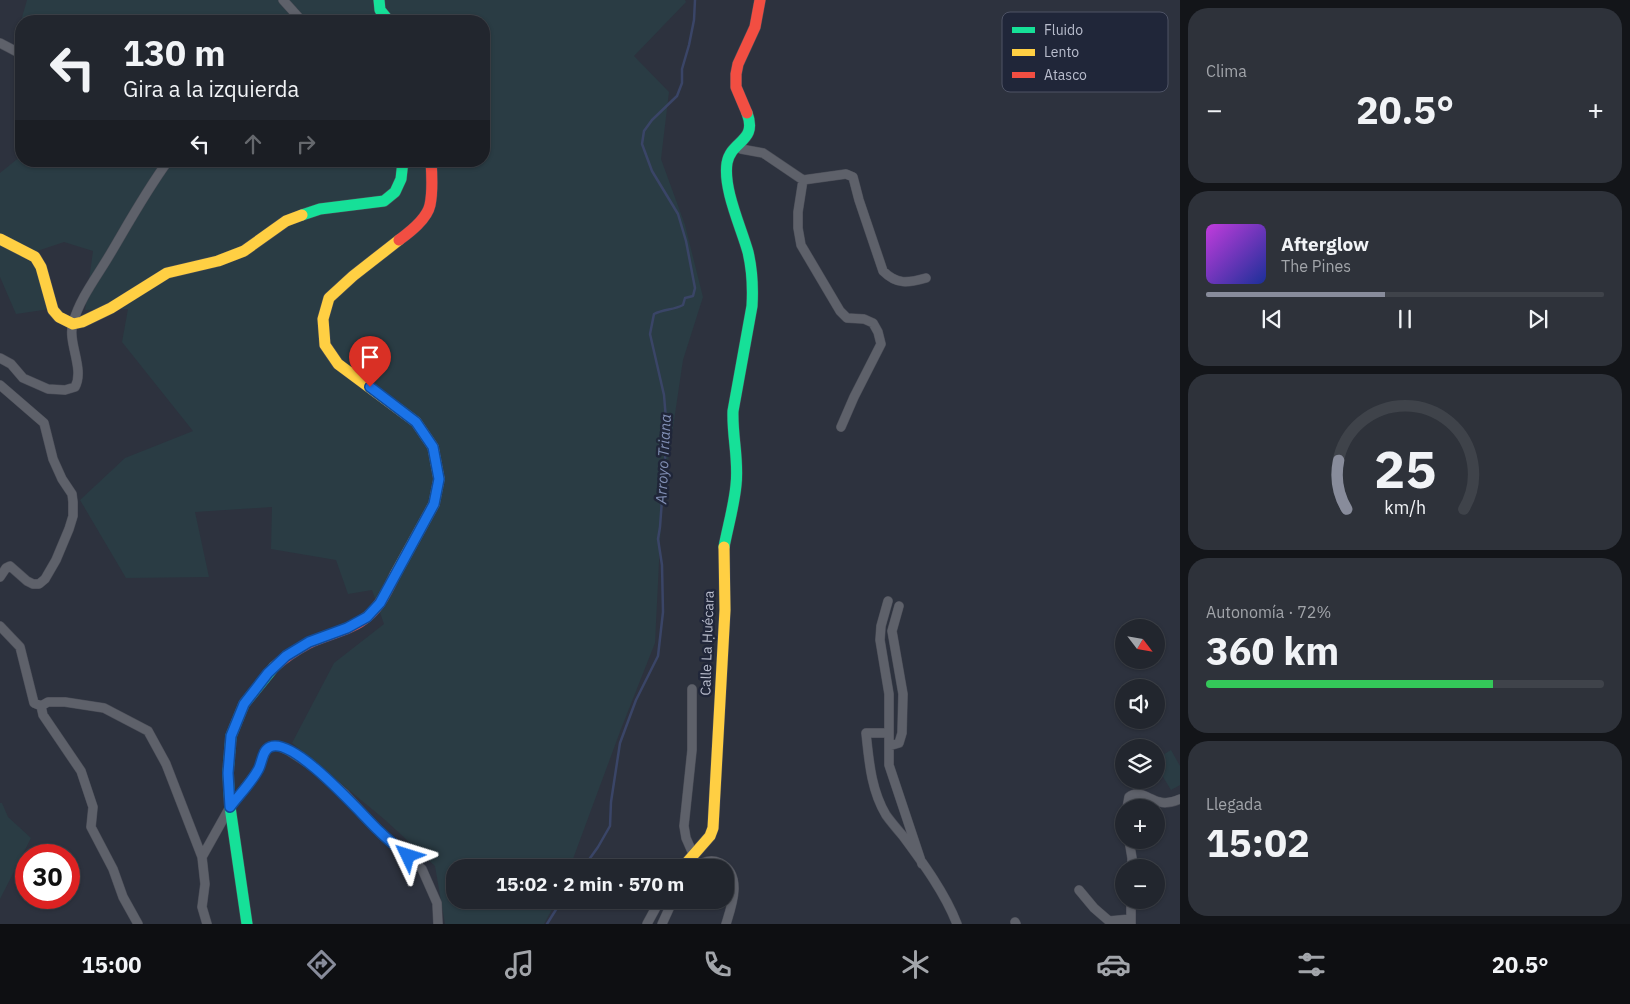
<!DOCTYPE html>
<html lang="es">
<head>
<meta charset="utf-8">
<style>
	:root { --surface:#22262e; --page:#2e323a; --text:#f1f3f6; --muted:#a2a5aa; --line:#3f434a; --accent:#888c9b }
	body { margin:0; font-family:"IBM Plex Sans",sans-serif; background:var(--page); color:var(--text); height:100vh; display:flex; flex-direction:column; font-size:19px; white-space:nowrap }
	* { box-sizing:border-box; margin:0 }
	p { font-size:16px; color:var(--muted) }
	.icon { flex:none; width:28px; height:28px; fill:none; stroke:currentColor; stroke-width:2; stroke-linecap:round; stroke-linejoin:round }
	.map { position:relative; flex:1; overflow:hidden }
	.drawer { display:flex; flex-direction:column; gap:8px; padding:8px; background:#131519; width:450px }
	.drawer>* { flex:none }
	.top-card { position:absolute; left:15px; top:15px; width:475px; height:152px; border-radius:20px; box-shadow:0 1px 4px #0004,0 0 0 1px var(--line); background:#22262e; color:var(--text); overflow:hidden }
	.needle { width:32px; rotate:121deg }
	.tools { position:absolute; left:1115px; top:619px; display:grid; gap:10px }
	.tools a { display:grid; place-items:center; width:50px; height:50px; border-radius:50%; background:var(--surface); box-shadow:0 1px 4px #0004,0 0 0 1px var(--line); font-size:25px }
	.speed { position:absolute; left:15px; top:844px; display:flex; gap:10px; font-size:25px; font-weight:700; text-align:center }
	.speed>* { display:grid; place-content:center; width:65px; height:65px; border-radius:50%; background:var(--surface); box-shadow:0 1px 4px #0004,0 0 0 1px var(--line); line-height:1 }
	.speed .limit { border:8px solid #d22; background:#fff; color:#111 }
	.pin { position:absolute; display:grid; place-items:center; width:42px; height:42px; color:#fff; margin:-51px -21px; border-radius:50% 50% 50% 0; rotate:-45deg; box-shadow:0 0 5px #0007 }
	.pin .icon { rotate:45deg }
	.me { position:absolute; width:55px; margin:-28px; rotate:311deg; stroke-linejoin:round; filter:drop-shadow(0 0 4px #0008) }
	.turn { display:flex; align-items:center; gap:18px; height:105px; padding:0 25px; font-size:22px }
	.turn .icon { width:65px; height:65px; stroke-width:2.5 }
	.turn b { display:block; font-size:35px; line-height:42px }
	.lanes { display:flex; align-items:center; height:48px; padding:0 25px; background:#0003; justify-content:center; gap:25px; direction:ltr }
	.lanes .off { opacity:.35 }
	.big { font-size:38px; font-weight:700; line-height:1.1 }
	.drawer .card { flex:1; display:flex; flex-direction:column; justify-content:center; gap:8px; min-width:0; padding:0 18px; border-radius:20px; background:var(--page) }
	.drawer .dial { align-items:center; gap:0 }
	.dial svg { height:130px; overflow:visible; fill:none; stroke:var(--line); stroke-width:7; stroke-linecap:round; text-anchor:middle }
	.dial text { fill:var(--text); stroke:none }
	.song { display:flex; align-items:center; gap:15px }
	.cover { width:60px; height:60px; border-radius:8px; background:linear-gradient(135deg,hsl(290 70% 55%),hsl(230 70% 35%)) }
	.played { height:5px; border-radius:2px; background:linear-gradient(90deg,var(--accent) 45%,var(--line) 45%) }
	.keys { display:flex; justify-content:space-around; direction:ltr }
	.heat { display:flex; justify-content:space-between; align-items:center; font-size:28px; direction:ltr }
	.charge { height:8px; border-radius:4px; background:linear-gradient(90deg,#34c759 72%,var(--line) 0) }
	.trip { position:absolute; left:446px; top:859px; width:288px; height:50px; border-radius:20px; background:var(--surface); box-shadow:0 1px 4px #0004,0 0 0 1px var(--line); font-weight:700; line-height:50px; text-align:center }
	.tabs { display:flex; height:80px; justify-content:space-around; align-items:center; background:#0e0f12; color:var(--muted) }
	.tabs .icon { width:35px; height:35px }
	.tabs .current { color:var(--accent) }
	.tabs b { font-size:22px; color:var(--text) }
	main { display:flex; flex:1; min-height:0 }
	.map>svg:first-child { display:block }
</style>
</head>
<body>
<main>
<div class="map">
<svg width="1180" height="924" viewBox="0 0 1180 924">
	<rect width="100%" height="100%" fill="#2d323e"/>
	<path fill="#2a3c44" d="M 27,0 L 685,0 L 686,2 L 634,56 L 669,92 L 661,159 L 685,225 L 703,297 L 683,360 L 662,502 L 655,643 L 621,729 L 570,867 L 455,868 L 455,900 L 557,900 L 544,924 L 445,924 L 435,866 L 384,819 L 292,743 L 334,663 L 384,624 L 372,590 L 348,594 L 336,560 L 271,549 L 272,507 L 195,512 L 209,577 L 126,578 L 80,500 L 125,458 L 193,431 L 122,342 L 128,309 L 85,310 L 93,251 L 64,242 L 37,251 L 50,309 L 16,314 L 0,277 L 0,173 L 21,156 L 21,161 L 484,161 L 484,21 L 21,21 L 21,43 L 16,38 Z
		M 1171,750 L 1180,766 L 1180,785 L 1171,790 L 1156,765 L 1156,759 Z
		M 0,803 L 2,803 L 8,817 L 31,838 L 0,899 Z"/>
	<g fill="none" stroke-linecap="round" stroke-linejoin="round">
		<path stroke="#3a4567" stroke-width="2.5" d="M 583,868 L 598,847 L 610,826 L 611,802 L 620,743 L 636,700 L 658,656 L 663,612 L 662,565 L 658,539 L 660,527 L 667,432 L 664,395 L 650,334 L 654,314 C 664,309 674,310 683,305 L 685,298 L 693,296 L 695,288 L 686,241 L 678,214 L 652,171 L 642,144 L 644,131 L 652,120 L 677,96 L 682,83 L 682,69 L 689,45 L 694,20 L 695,0
			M 547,924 L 562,900"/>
		<defs>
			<path id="street" d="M 283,0 L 302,21
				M 0,43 L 21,54
				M 737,146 L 741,149 L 763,153 L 803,180 L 846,174 L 853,177 L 859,200 L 883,271 C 897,285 908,283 926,278
				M 803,180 L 798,212 L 798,228 L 801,245 L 840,311 L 847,318 L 864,319 L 873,323 L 878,332 L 881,344 L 854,397 L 841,427
				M 0,358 L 11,364 L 23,378 L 48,389 L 65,390 L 75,387 C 85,369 67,342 73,323 C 80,298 96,278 109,256 C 128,224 146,191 168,161
				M 0,385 L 44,423 L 53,459 L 62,479 L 72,494 L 73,502 L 73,516 L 69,529 L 56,560 L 45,579 L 39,584 L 33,584 L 27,581 L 10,566 L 6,568 L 0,577
				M 888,601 L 881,626 L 880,640 L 889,694 L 889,765 L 922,864
				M 0,626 L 20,647 L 34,703 L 41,706 L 43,715 L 81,771 L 93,807 L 91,827 L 113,869 L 123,897 L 138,924
				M 692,689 L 692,750 L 684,826 L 686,838 L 693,854
				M 41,706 L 48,702 L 65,702 L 104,708 L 148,731 L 166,764 L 202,857 L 205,884 L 202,907 L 207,924
				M 889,733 L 866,733 C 869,761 871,790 886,815 C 891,822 897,829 903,836 C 923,863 945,893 957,924
				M 889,746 L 899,743 L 902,733 L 903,694 L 892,631 L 899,606
				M 1127,808 L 1129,797 C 1139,789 1149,800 1160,802 C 1167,804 1173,802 1180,799
				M 1129,840 L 1132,858 L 1132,868
				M 202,857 L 230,807 L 258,770 L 266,750 L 271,746 L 278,746 L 289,751 L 315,768 L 344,793 L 379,831 L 422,869 L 437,903 L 438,924
				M 694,868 C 702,862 711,859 720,863 C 743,875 732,905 726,924
				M 1079,890 L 1094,908 L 1109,921 L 1130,919
				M 1015,922 L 1016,924
				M 647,924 L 660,900
				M 662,924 L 673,900
				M 1131,924 L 1131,900"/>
			<path id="fast" d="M 379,0 L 380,10 L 389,21
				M 302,215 L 320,209 L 384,201 L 395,192 L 401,179 L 403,161
				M 724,547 C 728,526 734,506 736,485 C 739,460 732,436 733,411 L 752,306 C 753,289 752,269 748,252 C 741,227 723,189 727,163 C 731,140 758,142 747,113
				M 247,924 L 230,807 L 228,773 L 231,736 L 244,704 L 274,667"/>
			<path id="slow" d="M 0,239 L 35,257 L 41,267 L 53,310 L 59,317 L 73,324 L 82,322 L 111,308 L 167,273 L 218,261 L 244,251 L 286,221 L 302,215
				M 395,575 L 434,504 L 439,479 L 433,447 L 416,422 L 338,364 L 325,345 L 323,319 L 329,298 L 353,276 L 399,240
				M 682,868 L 710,836 L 713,828 L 725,610 L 724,547"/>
			<path id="jam" d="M 747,113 L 736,87 L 736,74 L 738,64 L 755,27 L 760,0
				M 399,240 C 410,232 427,219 430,205 C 433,191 432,175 431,161
				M 274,667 C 285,657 296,650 309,643 C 328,634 352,630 368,616 C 381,605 388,589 395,575"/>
		</defs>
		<use href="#street" stroke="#4a4d57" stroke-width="10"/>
		<use href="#fast" stroke="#4a4d57" stroke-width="12"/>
		<use href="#slow" stroke="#4a4d57" stroke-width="12"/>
		<use href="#jam" stroke="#4a4d57" stroke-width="12"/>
		<use href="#street" stroke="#5e616a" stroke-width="9"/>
		<use href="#fast" stroke="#16e098" stroke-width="11"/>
		<use href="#slow" stroke="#ffcf43" stroke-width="11"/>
		<use href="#jam" stroke="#f24e42" stroke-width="11"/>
	</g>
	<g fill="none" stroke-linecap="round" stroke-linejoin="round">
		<defs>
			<path id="route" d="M 370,387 L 416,422 L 433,447 L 439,479 L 434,504 L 380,603 L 367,617 L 347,628 L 309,642 L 286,656 L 268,673 L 244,704 L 231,736 L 228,773 L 230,807 C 239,795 251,783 258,770 C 262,764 262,750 270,747 C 294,736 362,815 379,831 C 388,840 398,848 408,856"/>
		</defs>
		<use href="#route" stroke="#114b97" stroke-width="12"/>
		<use href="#route" stroke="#1a73e8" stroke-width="9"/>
	</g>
	<g text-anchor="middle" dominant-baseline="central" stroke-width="5" stroke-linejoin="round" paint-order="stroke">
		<g font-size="14" fill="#b9bdcd" stroke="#202639">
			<text transform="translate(707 643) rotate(-88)">Calle La Ḥuécara</text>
		</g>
		<g font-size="15" font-style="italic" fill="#808eb4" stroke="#202639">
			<text transform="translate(663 459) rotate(-87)">Arroyo Triana</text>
		</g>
	</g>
	<rect x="1002" y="12" width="166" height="80" rx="8" fill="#202639" stroke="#4e5365" stroke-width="1"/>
	<rect x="1012" y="27" width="23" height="6" fill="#16e098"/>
	<rect x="1012" y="49" width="23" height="7" fill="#ffcf43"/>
	<rect x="1012" y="72" width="23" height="6" fill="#f24e42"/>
	<g font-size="14" fill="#b9bdcd">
		<text x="1044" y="35">Fluido</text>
		<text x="1044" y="57">Lento</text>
		<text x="1044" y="80">Atasco</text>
	</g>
</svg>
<div class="tools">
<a><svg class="needle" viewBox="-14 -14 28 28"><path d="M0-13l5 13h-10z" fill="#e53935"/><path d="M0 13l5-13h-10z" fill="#a2a5aa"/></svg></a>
<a><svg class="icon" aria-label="sound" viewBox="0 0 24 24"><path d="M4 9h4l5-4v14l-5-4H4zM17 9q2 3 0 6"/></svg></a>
<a><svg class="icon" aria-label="layers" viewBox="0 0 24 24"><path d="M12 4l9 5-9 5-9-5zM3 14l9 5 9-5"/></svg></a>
<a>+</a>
<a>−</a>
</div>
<div class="speed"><div class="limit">30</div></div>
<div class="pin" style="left:370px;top:387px;background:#d93025"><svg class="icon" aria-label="arrive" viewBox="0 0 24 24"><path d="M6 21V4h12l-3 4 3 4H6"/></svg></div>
<svg class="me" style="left:408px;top:856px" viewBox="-20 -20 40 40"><path d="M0-17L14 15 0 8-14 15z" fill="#1a73e8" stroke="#fff" stroke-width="4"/></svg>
<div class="trip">15:02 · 2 min · 570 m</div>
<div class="top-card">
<div class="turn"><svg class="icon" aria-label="left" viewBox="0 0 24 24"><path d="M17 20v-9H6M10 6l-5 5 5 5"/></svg><div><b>130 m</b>Gira a la izquierda</div></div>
<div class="lanes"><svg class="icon" aria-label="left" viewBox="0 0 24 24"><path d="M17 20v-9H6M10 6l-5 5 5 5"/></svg><svg class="icon off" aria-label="ahead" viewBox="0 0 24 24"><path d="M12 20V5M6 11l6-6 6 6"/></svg><svg class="icon off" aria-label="right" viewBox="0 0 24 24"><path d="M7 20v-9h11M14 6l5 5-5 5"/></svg></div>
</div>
</div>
<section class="drawer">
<div class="card"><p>Clima</p>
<div class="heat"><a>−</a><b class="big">20.5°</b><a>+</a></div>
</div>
<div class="card">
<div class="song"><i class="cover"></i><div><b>Afterglow</b><p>The Pines</p></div></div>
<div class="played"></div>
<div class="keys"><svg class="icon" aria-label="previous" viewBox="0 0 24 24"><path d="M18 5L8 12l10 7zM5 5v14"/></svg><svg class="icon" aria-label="pause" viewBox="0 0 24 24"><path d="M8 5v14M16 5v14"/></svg><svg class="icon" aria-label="next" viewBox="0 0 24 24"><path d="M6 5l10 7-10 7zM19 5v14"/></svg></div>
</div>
<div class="card dial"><svg viewBox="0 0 100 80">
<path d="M14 69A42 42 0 1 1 86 69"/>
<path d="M14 69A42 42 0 0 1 9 39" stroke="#888c9b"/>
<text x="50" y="56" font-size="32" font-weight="700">25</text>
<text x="50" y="72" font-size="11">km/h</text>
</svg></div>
<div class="card"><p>Autonomía · 72%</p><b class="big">360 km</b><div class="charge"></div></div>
<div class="card"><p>Llegada</p><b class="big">15:02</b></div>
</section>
</main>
<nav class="tabs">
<b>15:00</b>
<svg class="icon current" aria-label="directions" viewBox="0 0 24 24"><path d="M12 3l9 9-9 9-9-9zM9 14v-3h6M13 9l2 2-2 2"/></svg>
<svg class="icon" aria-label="music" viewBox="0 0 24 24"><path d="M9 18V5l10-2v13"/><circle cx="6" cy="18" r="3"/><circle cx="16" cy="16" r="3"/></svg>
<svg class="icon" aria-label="phone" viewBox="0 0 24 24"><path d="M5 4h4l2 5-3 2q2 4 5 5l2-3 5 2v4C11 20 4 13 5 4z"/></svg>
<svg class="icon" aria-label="climate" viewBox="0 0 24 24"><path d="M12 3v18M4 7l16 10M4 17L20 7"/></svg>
<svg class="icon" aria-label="car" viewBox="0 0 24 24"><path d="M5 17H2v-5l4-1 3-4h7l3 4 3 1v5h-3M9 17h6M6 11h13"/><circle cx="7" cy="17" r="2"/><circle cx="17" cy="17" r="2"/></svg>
<svg class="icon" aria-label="filters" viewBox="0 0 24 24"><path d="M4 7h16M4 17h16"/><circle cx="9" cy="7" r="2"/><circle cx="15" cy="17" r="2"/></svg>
<b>20.5°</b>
</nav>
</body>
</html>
